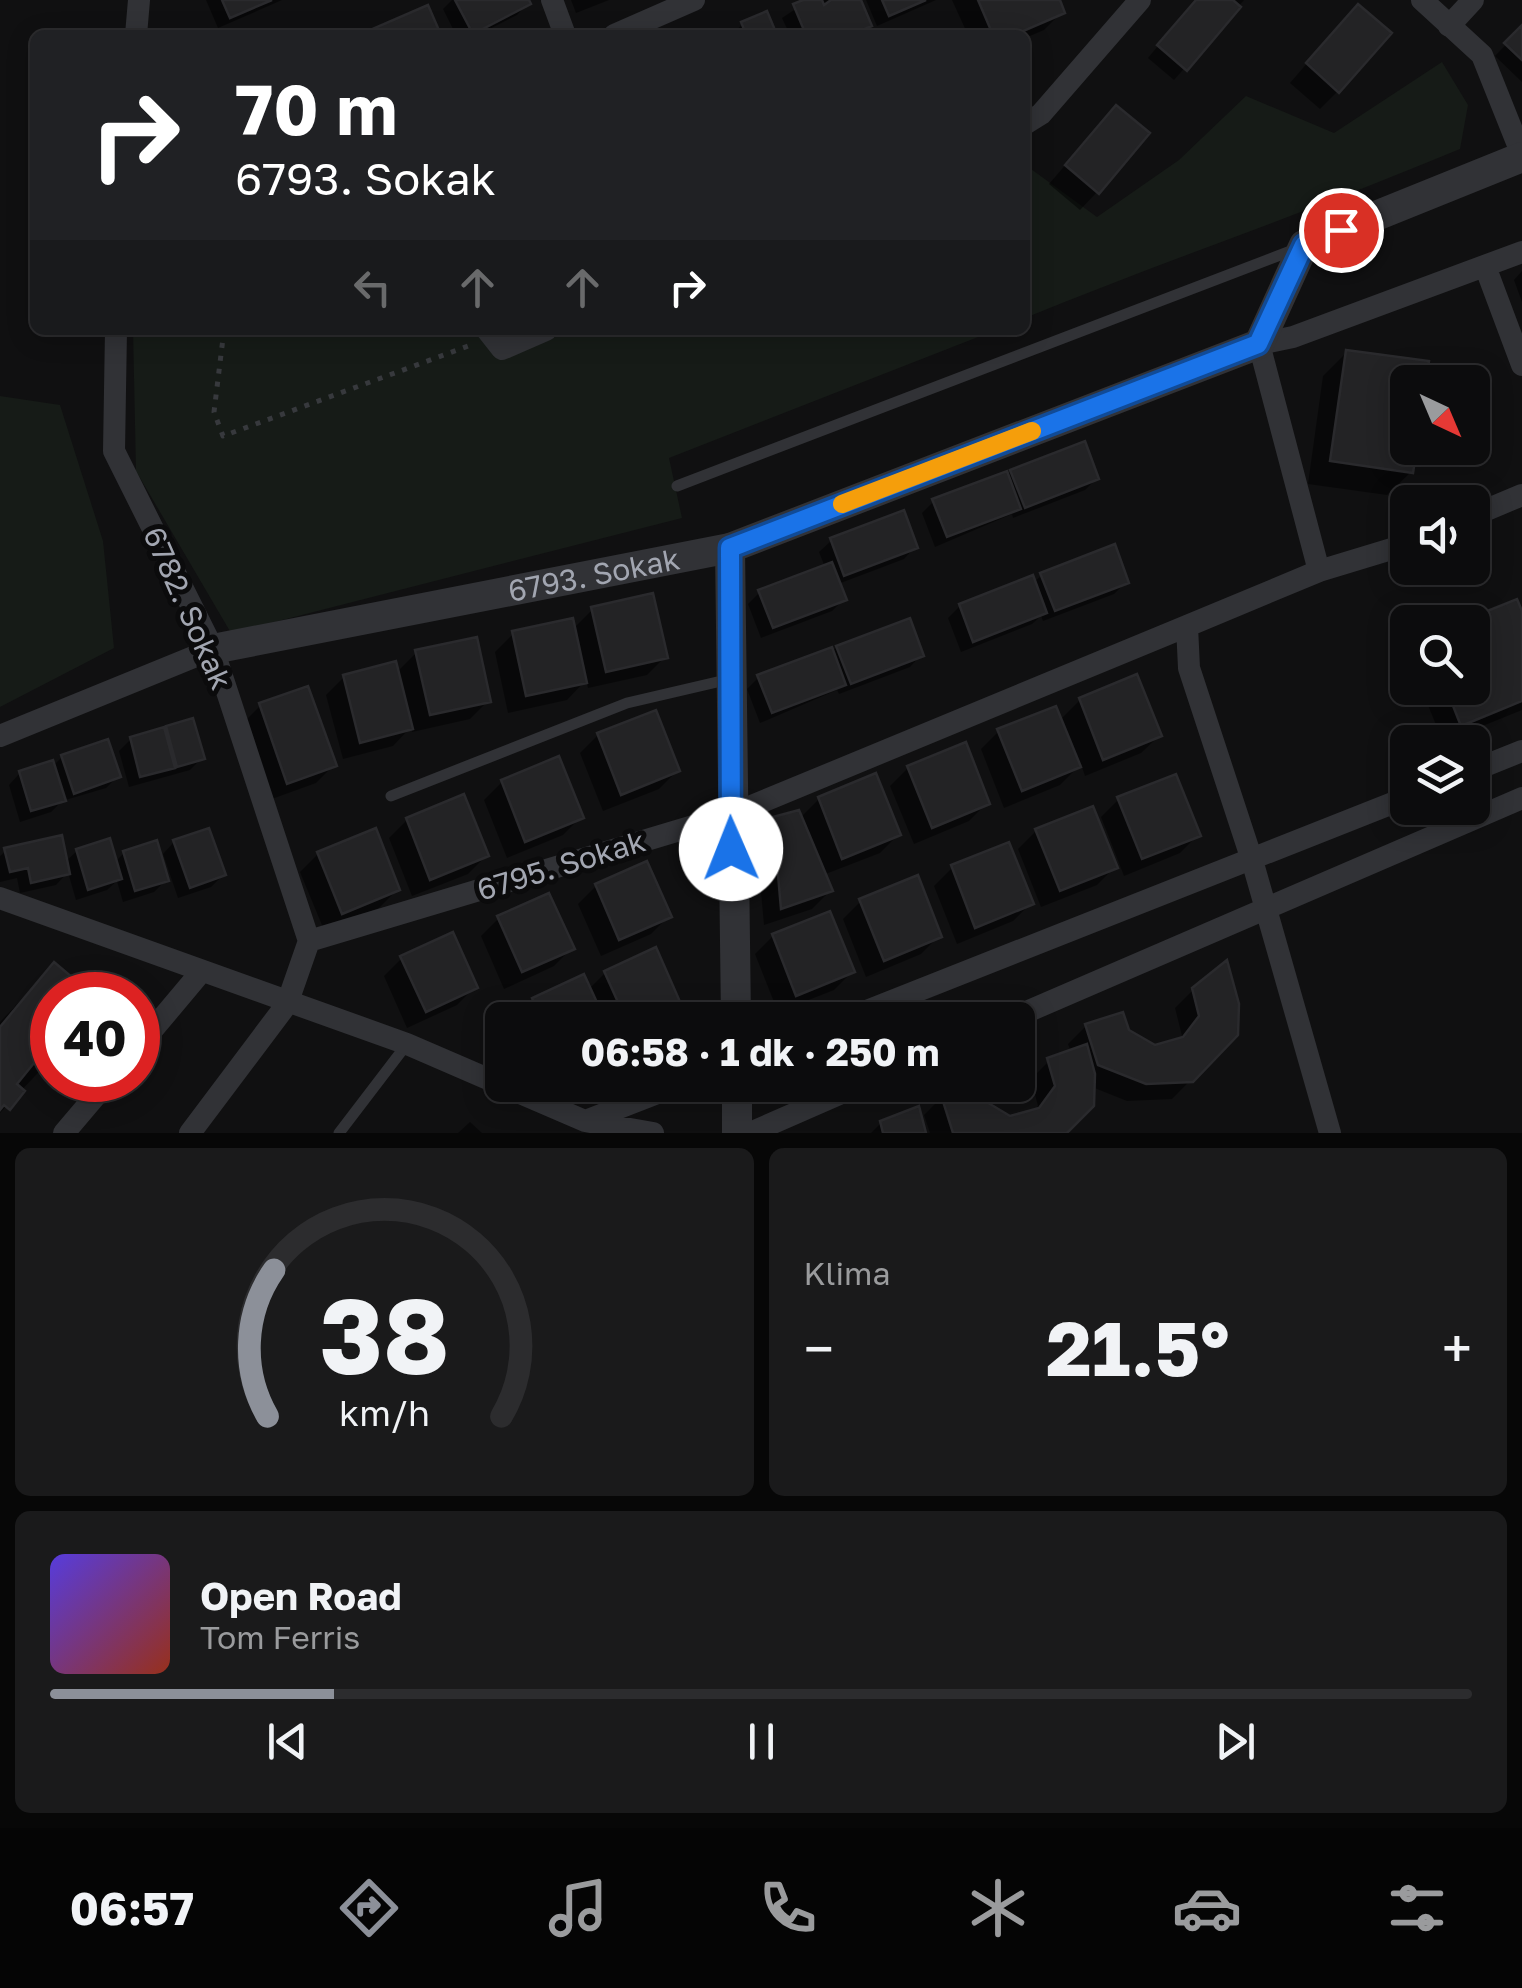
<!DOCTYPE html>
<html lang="tr">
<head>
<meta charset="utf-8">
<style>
	:root { --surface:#0c0c0d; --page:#1a1a1b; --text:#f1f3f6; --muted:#9a9b9d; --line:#2c2c2e; --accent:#8c9099 }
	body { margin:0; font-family:"Golos Text",sans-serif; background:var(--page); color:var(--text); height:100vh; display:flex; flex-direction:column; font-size:38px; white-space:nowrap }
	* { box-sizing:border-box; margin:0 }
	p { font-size:32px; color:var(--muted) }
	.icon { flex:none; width:55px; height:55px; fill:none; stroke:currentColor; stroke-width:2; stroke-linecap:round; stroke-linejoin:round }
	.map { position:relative; height:1133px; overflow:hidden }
	.side { display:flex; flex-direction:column; gap:15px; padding:15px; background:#070707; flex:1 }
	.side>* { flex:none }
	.hud { position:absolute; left:30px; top:30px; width:1000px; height:305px; border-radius:15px; box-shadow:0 5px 25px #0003,0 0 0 2px var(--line); background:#202124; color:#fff; overflow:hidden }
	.needle { width:65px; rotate:136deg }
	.controls { position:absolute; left:1390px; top:365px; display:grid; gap:20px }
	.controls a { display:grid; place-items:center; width:100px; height:100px; border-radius:15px; background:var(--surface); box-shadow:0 5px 25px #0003,0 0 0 2px var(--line); font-size:50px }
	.speed { position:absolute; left:30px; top:972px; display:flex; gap:20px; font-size:50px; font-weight:700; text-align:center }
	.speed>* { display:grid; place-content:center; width:130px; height:130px; border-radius:50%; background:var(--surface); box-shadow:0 5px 25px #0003,0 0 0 2px var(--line); line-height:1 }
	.speed .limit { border:15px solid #d22; background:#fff; color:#111 }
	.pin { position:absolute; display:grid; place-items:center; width:85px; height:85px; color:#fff; margin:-42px; border:5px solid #fff; border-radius:50%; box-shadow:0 2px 10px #0007 }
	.me { position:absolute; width:110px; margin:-55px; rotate:359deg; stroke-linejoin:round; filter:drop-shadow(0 0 8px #0008) }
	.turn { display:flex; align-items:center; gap:35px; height:210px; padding:0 40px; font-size:45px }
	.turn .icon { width:130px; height:130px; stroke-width:2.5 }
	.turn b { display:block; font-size:70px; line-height:85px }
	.lanes { display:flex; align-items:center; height:95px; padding:0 40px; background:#0003; justify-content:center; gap:50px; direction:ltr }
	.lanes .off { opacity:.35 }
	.big { font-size:75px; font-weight:700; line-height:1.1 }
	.side .widget { flex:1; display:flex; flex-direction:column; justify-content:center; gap:15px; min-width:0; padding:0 35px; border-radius:15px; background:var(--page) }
	.side .dial { align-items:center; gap:0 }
	.dial svg { height:260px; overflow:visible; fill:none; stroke:var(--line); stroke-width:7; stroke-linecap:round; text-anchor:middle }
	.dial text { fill:var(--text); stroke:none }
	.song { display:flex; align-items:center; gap:30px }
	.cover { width:120px; height:120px; border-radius:15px; background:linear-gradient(135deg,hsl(250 70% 55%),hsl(10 70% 35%)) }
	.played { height:10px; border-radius:5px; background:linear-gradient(90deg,var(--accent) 20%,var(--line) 20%) }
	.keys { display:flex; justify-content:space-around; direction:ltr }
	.heat { display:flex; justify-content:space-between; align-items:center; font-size:55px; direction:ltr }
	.side .tiles { flex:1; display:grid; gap:15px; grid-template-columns:1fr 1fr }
	.widget:last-child { grid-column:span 2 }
	.trip { position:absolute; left:485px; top:1002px; width:550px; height:100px; border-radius:15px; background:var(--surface); box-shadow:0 5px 25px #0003,0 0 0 2px var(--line); font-weight:700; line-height:100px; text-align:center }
	.tab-bar { display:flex; height:160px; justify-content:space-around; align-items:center; background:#050505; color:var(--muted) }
	.tab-bar .icon { width:70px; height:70px }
	.tab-bar .current { color:var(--accent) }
	.tab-bar b { font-size:45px; color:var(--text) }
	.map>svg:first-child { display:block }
</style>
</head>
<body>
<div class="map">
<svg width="1522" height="1133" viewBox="0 0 1522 1133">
	<rect width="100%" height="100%" fill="#101011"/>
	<path fill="#161b17" d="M 1442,62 L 1468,105 L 1460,149 C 1317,209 1169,259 1025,318 L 1025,170 L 1031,169 L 1097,217 L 1179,160 L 1246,96 L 1334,133 Z
		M 133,330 L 484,330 L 502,357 L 570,330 L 996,330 L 669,458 L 682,518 L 231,633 L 136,471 Z
		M 0,396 L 60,405 L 103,541 L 114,648 L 0,707 Z"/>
	<path fill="#0007" d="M 206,0 L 282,0 L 218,28 Z
		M 452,0 L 527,0 L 528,3 L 517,15 L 478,35 L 456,35 L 443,9 Z
		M 571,0 L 609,0 L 576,13 Z
		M 809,0 L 859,0 L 869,25 L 859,35 L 790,35 L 782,18 Z
		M 866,0 L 936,0 L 877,26 Z
		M 952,0 L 1057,0 L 1062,12 L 1044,30 L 1025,38 L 968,35 Z
		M 1196,0 L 1244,0 L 1174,80 L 1148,58 Z
		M 743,24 L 774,35 L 713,35 L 731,28 L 733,33 Z
		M 1340,25 L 1338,91 L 1320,109 L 1290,83 Z
		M 1522,28 L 1522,82 L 1495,56 Z
		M 1099,126 L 1097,192 L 1080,210 L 1049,184 Z
		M 1522,271 L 1522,302 L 1514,280 Z
		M 1347,352 L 1426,364 L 1423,382 L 1408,382 L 1408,448 L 1414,448 L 1411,472 L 1387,495 L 1308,484 L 1323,376 Z
		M 1012,472 L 1096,479 L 1085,490 L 1013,518 L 1012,514 L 935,547 L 922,513 L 934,501 Z
		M 831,541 L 915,547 L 904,559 L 838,584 L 844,599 L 832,611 L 761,638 L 748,604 L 760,592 L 825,567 L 819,552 Z
		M 1042,575 L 1126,582 L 1114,594 L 1043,621 L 1041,616 L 1032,624 L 961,652 L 948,618 L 960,606 L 1033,583 Z
		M 1516,602 L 1522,618 L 1522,710 L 1443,742 L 1421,688 L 1472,688 L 1472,622 L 1466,622 Z
		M 592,610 L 665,657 L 647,675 L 588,688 L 586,680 L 567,700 L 508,713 L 495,652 L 513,634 L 573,629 Z
		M 837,648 L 921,655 L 910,667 L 839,694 L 837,690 L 760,723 L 747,689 L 759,677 Z
		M 416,653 L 488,701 L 470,719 L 412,732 L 411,727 L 393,746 L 343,759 L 326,695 L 344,677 L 396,673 Z
		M 1080,700 L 1159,736 L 1141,753 L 1085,776 L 1081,764 L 1060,785 L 1004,808 L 981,749 L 999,731 L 1059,721 Z
		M 260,706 L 334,765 L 316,783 L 269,800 L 242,724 Z
		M 192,721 L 202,758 L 190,770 L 129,787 L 119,751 L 131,739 Z
		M 598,735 L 677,771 L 659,789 L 603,811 L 580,753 Z
		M 62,757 L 118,776 L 106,788 L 62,801 L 51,812 L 20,822 L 9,785 L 20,773 L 52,767 Z
		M 908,768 L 987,803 L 969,821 L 914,844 L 890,786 Z
		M 502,782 L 581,817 L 563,835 L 507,858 L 484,800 Z
		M 819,799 L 898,835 L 880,853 L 823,875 L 830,891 L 812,909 L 764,925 L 756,837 L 774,819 L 800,818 Z
		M 1119,799 L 1198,835 L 1180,853 L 1124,876 L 1101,817 Z
		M 407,820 L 486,856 L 468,874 L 412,896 L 389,838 Z
		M 1036,831 L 1115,867 L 1097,885 L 1041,907 L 1018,849 Z
		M 174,842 L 223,875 L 211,887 L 178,898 L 163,854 Z
		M 1008,846 L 1031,903 L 1013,921 L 957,944 L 934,886 L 952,868 Z
		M 6,851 L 65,862 L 77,851 L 114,863 L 124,853 L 166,880 L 154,892 L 123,902 L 117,881 L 107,890 L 76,900 L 68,872 L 56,885 L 20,893 L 17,878 L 0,882 L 0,856 Z
		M 318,854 L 397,890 L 379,908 L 324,930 L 300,872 Z
		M 596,886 L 669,916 L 651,934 L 601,956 L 578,904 Z
		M 861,901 L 939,936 L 921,954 L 866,977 L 843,919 Z
		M 499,918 L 572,948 L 554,966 L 504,989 L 481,936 Z
		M 773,936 L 852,972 L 834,990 L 778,1012 L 755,954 Z
		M 402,958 L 475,987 L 457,1005 L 407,1028 L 384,976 Z
		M 54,966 L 89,995 L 52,995 L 52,1058 L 0,1113 L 0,1022 Z
		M 605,973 L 678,1003 L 661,1020 L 516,1020 L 533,1000 L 588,990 Z
		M 1193,990 L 1236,1034 L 1172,1099 L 1127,1101 L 1092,1087 L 1091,1105 L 1064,1133 L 930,1133 L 924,1115 L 942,1097 L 983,1103 L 1010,1118 L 1034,1112 L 1038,1106 L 1031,1079 L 1049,1061 L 1071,1052 L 1068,1044 L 1086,1026 L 1127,1032 L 1154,1047 L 1178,1041 L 1182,1036 L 1175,1008 Z
		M 917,1109 L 923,1133 L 871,1133 L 881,1123 Z
		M 470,1122 L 482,1133 L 458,1133 Z"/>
	<path fill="#232325" stroke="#2a2a2d" stroke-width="2.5" d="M 222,0 L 272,0 L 230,18 Z
		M 455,0 L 529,0 L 531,4 L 473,34 Z
		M 803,0 L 822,0 L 824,5 L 831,0 L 861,0 L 872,26 L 850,35 L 806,35 L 793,4 Z
		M 882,0 L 926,0 L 889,16 Z
		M 978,0 L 1060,0 L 1065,13 L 1014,35 L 993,35 Z
		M 1196,0 L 1233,0 L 1241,7 L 1187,71 L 1157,45 Z
		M 1358,4 L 1392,33 L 1339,93 L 1306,63 Z
		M 428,5 L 441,35 L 364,35 L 363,33 Z
		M 767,11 L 777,35 L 738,35 L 745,32 L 741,22 Z
		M 1522,25 L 1522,60 L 1504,43 Z
		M 1116,105 L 1150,133 L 1099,194 L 1065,165 Z
		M 1346,350 L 1429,361 L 1426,382 L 1408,382 L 1408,448 L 1417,448 L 1413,473 L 1330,461 Z
		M 1085,441 L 1099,479 L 1025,508 L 1010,470 Z
		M 1007,471 L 1021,509 L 947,537 L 932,499 Z
		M 904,510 L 918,548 L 844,576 L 830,538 Z
		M 1115,544 L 1129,583 L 1055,611 L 1040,573 Z
		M 832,562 L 847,600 L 773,628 L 758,590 Z
		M 1033,575 L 1047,613 L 973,642 L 959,604 Z
		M 653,593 L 668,658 L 606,672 L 591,607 Z
		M 1517,599 L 1522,611 L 1522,701 L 1461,726 L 1446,688 L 1472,688 L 1472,622 L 1460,622 Z
		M 573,618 L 587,683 L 526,696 L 512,631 Z
		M 910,618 L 924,656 L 851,684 L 836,646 Z
		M 477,637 L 491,702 L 430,715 L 415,650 Z
		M 832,647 L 846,685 L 772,713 L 757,675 Z
		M 396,661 L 413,729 L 360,743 L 343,675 Z
		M 1137,674 L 1162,736 L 1103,760 L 1079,698 Z
		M 308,686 L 337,766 L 287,784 L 259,703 Z
		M 1056,706 L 1081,767 L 1022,791 L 997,729 Z
		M 656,710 L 680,771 L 621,795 L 597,733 Z
		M 193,718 L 205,759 L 177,767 L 166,726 Z
		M 164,727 L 175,768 L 140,777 L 130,737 Z
		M 108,739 L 121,777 L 74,794 L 61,755 Z
		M 966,742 L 990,804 L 932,828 L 907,766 Z
		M 559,756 L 584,818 L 525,842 L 501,780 Z
		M 53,760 L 66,801 L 31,811 L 19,771 Z
		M 876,773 L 901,835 L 842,859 L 818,797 Z
		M 1176,774 L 1201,836 L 1142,859 L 1117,797 Z
		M 464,794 L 489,856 L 430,880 L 406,818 Z
		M 1093,806 L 1118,868 L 1060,891 L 1035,829 Z
		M 799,810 L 833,891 L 781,909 L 773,817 Z
		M 209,828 L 226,875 L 190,888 L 173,840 Z
		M 376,828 L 400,890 L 342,914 L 317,852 Z
		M 62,835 L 70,874 L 31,883 L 28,868 L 10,872 L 4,848 Z
		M 110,838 L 122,879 L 88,890 L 76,849 Z
		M 157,840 L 169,881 L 135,891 L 123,851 Z
		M 1009,842 L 1034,904 L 975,928 L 951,865 Z
		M 647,861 L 672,917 L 619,940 L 595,884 Z
		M 918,875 L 942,937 L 884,961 L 859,899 Z
		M 549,893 L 575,949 L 522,972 L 497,916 Z
		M 830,911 L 855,972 L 796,996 L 772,934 Z
		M 453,932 L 478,988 L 426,1012 L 400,956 Z
		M 656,947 L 681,1004 L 645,1020 L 626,1020 L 604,971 Z
		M 1227,960 L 1239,1004 L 1238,1035 L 1193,1082 L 1146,1084 L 1098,1065 L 1085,1024 L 1123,1012 L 1129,1030 L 1155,1045 L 1183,1037 L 1199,1016 L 1192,988 Z
		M 54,962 L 93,995 L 52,995 L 52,1063 L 45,1072 L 34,1063 L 17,1084 L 25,1091 L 10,1110 L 4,1105 L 0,1110 L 0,1027 Z
		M 584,974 L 605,1020 L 542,1020 L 532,998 Z
		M 1087,1044 L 1095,1074 L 1094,1106 L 1067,1133 L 953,1133 L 941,1095 L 980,1085 L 985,1101 L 1010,1116 L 1039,1108 L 1055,1086 L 1047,1058 Z
		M 919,1106 L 926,1133 L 883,1133 L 880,1121 Z"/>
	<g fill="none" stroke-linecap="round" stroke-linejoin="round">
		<path stroke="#37393d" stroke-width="5" stroke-dasharray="5 8" stroke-linecap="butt" d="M 224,330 L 214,412 L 223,436 L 471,345"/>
		<path stroke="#313236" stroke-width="11" d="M 677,486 L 1296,249
			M 391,796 L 627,703 L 730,679
			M 339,1133 L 407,1044"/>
		<path stroke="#313236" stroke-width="22" d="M 552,0 L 565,35
			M 1422,0 L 1482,55 L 1522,155
			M 1449,26 L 1473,0
			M 136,35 L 139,0
			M 614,35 L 694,0
			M 1025,124 L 1041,114 L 1140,0
			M 1485,266 L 1522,365
			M 116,330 L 114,451 L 213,649 L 309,941
			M 487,330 L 502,349 L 546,330
			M 1472,516 L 1522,495
			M 1319,571 L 1408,544
			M 0,736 L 213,649
			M 1472,771 L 1522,751
			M 0,898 L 407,1044 L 585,1121 L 653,1133
			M 844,1020 L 1408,797
			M 1008,1020 L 1522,798
			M 138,1047 L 201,972
			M 588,1120 L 678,1085
			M 64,1133 L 109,1080
			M 190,1133 L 287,1004 L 309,941 L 730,815 L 1187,626
			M 750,1133 L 860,1085
			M 1330,1133 L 1252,860 L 1189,668 L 1187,626 L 1319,571 L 1259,344 L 1293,337 L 1522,252"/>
		<g stroke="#313236" stroke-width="30">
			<path d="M 730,548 L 736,1020"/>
			<path id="s1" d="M 213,649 L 730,548 L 1259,344 L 1304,245 L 1522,157"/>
			<path d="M 737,1085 L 737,1133"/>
		</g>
	</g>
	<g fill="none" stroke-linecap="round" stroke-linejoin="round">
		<defs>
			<path id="route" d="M 731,849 L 730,548 L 1258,344 L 1304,245 L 1341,230"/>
		</defs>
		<use href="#route" stroke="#114b97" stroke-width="25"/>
		<use href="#route" stroke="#1a73e8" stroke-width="18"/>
		<path stroke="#f59e0b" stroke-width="18" d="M 842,504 L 1032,431"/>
	</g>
	<g text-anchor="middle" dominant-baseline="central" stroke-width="10" stroke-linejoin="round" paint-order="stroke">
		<g font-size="30" fill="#a2a6b1" stroke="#0b0b0c">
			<text stroke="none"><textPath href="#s1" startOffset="388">6793. Sokak</textPath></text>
			<text transform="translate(188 608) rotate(66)">6782. Sokak</text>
			<text transform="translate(561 865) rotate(-17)">6795. Sokak</text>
		</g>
	</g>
</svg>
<div class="controls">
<a><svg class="needle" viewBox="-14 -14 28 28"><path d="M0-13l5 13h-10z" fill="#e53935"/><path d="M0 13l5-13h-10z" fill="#9a9b9d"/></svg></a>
<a><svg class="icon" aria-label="sound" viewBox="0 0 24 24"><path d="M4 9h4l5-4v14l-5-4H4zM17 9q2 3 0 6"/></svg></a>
<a><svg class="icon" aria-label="search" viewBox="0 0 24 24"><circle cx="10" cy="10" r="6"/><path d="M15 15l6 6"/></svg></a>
<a><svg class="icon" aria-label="layers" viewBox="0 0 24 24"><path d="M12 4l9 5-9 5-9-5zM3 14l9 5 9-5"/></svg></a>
</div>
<div class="speed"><div class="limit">40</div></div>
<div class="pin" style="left:1341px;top:230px;background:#d93025"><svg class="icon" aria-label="arrive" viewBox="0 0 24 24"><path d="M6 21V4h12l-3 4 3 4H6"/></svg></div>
<svg class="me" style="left:731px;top:849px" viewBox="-20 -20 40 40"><circle r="19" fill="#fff"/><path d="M0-13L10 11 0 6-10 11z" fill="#1a73e8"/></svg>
<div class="trip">06:58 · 1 dk · 250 m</div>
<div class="hud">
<div class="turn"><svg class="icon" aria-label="right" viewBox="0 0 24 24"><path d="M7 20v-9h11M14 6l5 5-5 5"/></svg><div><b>70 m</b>6793. Sokak</div></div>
<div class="lanes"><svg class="icon off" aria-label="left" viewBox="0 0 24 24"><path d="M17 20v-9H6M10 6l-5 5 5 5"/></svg><svg class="icon off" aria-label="ahead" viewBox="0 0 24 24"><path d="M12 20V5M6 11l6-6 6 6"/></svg><svg class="icon off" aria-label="ahead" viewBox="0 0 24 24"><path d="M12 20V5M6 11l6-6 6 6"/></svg><svg class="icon" aria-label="right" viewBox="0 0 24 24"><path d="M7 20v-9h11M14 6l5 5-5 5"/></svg></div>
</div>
</div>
<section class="side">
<div class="tiles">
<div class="widget dial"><svg viewBox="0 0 100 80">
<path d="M14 69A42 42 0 1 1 86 69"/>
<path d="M14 69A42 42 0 0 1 16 24" stroke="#8c9099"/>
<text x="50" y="56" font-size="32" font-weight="700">38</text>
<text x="50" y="72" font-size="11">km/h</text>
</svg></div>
<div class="widget"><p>Klima</p>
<div class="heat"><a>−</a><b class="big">21.5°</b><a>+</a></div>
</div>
<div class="widget">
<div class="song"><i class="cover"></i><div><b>Open Road</b><p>Tom Ferris</p></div></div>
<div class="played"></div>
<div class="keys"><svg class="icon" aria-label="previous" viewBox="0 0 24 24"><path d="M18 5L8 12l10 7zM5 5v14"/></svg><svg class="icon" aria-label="pause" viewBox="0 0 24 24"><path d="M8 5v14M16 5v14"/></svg><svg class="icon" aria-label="next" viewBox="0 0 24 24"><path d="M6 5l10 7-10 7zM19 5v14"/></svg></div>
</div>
</div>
</section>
<nav class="tab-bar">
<b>06:57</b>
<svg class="icon current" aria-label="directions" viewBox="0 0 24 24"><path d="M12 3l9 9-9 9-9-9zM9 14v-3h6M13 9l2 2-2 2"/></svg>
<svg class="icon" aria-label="music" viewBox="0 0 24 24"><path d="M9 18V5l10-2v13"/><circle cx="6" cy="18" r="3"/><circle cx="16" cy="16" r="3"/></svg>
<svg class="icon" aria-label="phone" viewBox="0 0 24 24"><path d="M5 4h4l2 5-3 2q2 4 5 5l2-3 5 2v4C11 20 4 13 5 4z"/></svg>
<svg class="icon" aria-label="climate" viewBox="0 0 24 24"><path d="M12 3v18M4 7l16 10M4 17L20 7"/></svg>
<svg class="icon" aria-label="car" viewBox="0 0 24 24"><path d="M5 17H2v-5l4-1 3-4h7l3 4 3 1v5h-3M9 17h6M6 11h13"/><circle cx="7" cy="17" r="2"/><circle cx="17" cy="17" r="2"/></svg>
<svg class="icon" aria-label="filters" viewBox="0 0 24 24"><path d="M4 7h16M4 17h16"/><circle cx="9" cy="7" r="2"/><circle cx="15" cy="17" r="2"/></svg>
</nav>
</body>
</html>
